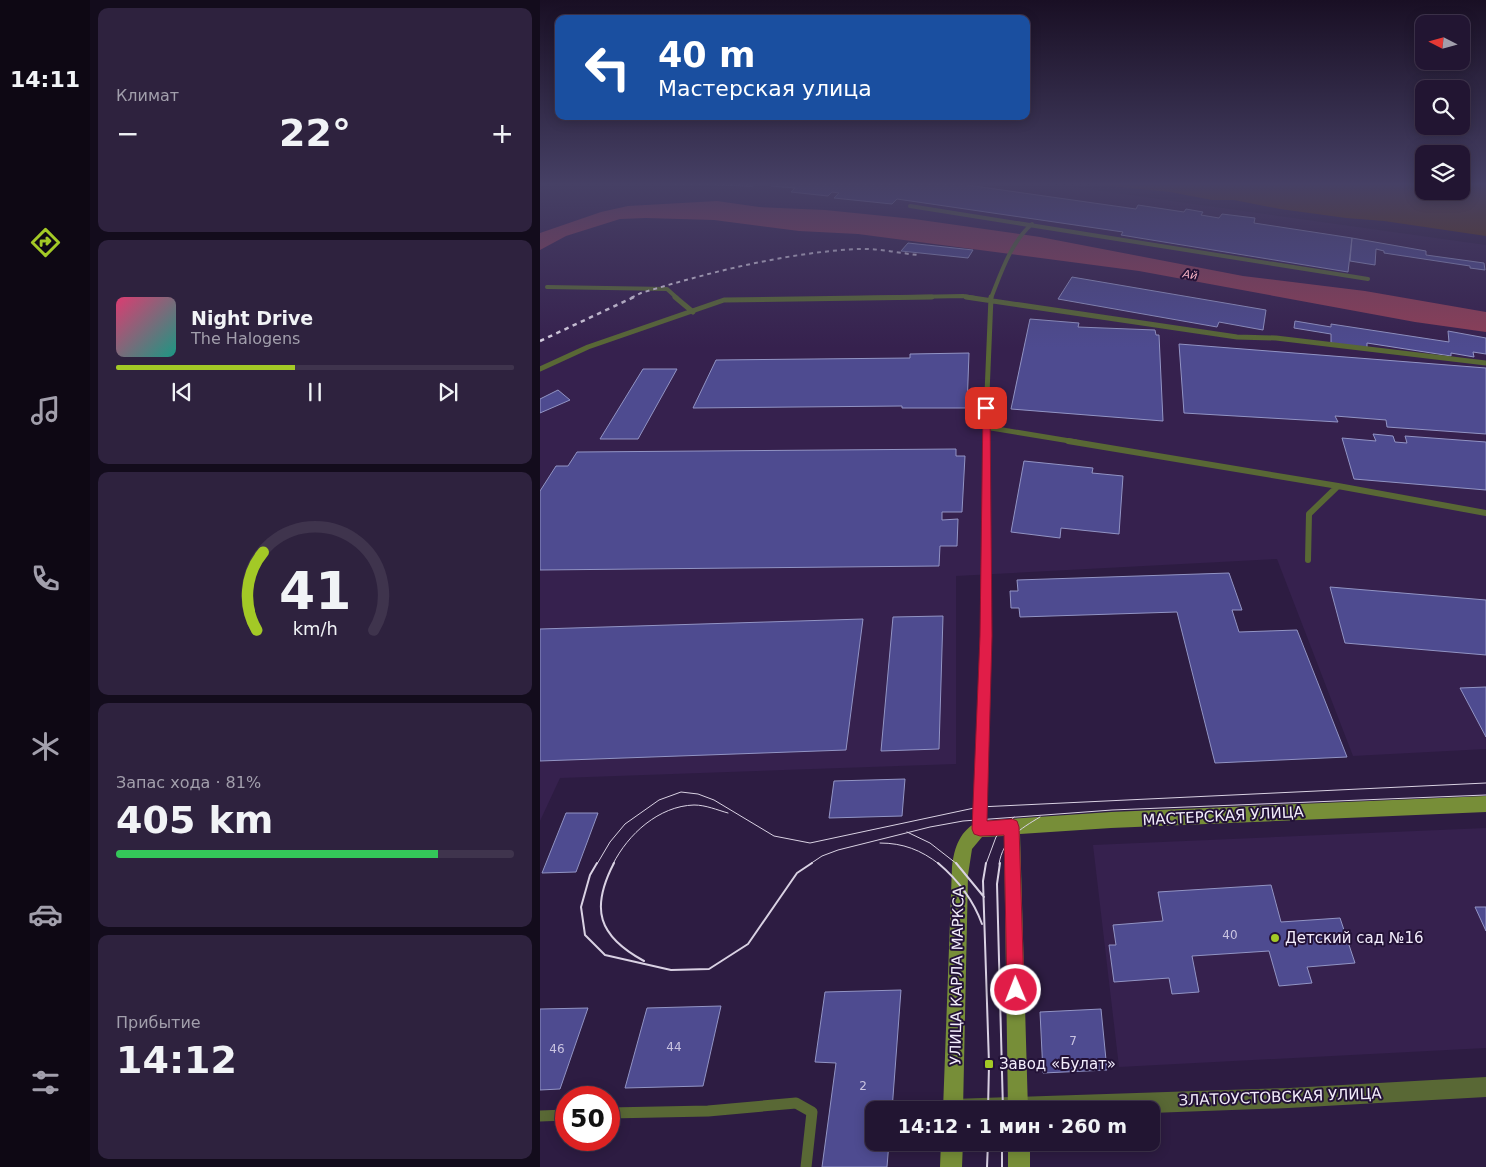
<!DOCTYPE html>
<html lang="ru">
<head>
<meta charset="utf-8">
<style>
	:root { --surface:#221532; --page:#2e223e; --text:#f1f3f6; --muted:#a29fac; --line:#3f344d; --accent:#a3c926 }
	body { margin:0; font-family:"DejaVu Sans",sans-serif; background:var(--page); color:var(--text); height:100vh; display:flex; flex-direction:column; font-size:19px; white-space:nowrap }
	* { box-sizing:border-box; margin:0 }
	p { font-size:16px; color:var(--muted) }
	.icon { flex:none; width:28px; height:28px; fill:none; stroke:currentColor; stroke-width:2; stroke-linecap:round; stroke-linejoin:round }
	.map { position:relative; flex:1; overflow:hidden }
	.side { display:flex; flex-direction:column; gap:8px; padding:8px; background:#130c1c; width:450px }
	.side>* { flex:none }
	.top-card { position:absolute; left:15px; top:15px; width:475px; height:105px; border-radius:10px; box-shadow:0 2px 12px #0003,0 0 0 1px var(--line); background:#1a4fa0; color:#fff; overflow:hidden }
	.needle { width:32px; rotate:276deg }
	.tools { position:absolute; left:875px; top:15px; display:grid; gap:10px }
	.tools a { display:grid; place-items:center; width:55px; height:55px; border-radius:10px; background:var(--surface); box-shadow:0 2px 12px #0003,0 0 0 1px var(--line); font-size:25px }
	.speed { position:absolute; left:15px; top:1086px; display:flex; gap:10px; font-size:25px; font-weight:700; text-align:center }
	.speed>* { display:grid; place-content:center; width:65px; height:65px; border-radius:50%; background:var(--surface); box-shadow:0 2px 12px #0003,0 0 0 1px var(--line); line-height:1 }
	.speed .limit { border:8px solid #d22; background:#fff; color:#111 }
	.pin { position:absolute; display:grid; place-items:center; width:42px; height:42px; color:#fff; margin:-21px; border-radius:10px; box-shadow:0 2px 8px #0006 }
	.me { position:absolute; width:55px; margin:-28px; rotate:359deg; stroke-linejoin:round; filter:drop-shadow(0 0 4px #0008) }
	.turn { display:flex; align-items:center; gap:18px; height:105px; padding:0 20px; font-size:22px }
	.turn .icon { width:65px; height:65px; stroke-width:2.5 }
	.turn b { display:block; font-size:35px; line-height:42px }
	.big { font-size:38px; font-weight:600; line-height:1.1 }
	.side .card { flex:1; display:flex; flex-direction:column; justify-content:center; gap:8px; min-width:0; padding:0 18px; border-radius:10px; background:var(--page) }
	.side .dial { align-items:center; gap:0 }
	.dial svg { height:130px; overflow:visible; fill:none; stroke:var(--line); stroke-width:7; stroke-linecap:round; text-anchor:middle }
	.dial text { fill:var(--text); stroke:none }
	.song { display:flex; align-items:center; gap:15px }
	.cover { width:60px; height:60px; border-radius:8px; background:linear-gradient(135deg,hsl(340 70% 55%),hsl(170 70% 35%)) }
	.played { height:5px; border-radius:2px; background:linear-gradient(90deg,var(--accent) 45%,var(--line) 45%) }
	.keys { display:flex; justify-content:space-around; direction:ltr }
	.heat { display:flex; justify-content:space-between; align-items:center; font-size:28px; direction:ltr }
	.charge { height:8px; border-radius:4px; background:linear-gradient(90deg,#34c759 81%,var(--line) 0) }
	.trip { position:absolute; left:325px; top:1101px; width:295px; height:50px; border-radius:10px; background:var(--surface); box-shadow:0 2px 12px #0003,0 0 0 1px var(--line); font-weight:600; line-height:50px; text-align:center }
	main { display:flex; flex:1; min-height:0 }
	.menu { display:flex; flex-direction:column; width:90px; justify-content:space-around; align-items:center; background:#0e0814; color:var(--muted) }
	.menu .icon { width:35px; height:35px }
	.menu .selected { color:var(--accent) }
	.menu b { font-size:22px; color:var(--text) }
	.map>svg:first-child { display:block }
</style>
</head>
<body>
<main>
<nav class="menu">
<b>14:11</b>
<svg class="icon selected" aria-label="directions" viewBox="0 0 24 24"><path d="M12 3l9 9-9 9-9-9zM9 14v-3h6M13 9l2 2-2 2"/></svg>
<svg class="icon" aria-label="music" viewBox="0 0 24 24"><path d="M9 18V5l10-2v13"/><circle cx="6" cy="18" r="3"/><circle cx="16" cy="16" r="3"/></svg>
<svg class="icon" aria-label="phone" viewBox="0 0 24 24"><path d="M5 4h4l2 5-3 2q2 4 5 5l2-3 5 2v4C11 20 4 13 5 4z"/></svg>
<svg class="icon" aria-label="climate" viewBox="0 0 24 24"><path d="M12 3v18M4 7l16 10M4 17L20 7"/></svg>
<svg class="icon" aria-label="car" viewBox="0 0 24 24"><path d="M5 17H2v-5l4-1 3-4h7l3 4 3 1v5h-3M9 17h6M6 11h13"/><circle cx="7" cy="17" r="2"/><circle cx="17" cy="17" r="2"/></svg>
<svg class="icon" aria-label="filters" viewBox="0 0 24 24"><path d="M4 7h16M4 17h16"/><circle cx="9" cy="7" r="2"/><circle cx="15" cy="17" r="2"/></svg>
</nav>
<section class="side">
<div class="card"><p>Климат</p>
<div class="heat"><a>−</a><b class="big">22°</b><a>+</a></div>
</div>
<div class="card">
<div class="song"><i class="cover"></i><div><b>Night Drive</b><p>The Halogens</p></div></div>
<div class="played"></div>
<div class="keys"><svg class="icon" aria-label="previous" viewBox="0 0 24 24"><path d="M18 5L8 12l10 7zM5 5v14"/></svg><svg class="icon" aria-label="pause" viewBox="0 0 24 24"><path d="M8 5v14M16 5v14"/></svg><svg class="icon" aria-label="next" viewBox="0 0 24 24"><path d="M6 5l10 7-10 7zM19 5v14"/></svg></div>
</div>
<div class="card dial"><svg viewBox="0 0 100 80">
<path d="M14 69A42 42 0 1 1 86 69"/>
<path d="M14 69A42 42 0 0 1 18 21" stroke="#a3c926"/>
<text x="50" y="56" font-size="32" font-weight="700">41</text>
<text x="50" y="72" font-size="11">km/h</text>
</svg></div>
<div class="card"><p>Запас хода · 81%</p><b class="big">405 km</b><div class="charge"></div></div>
<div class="card"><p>Прибытие</p><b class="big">14:12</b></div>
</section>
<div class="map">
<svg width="946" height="1167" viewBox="0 0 946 1167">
	<rect width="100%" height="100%" fill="#2d1c42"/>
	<path fill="#36214e" d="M 0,184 L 512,184 L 946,245 L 946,749 L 813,756 L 737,559 L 416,576 L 416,764 L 20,778 L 0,821 Z
		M 946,828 L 946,1048 L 579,1067 L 553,845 Z"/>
	<path fill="#5c360d" d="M 551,184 L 884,184 L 884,191 L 921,191 L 921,184 L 946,184 L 946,236 L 844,221 L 806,218 L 740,209 L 694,200 L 672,200 L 630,192 Z"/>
	<path fill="#8e3f58" d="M 177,201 L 219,207 L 285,210 L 374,219 L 500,237 L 703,276 L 825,291 L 946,312 L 946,332 L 875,322 L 599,271 L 318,234 L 259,231 L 174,220 L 106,218 L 80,219 L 26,236 L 0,250 L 0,233 L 61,212 L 88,206 Z"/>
	<path fill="#4e4b90" stroke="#9294c4" d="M 128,184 L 214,184 L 213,186 Z
		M 232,184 L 420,184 L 596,209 L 598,205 L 644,212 L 646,209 L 663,212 L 661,215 L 679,218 L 682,214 L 715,218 L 714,223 L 812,238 L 808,272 L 581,235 L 583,232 L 357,199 L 352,204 L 294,198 L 299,193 L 292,192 L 288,196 L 251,192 L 255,188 L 231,186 Z
		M 812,238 L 886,251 L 886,255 L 944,263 L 945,270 L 930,268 L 930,266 L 844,253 L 844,251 L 836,249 L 835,265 L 810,261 Z
		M 368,243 L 433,250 L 428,258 L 361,251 Z
		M 532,277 L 726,310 L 723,330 L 679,322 L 677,327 L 518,299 Z
		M 490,319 L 539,323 L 538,327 L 615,330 L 616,335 L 619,335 L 623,421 L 471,409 Z
		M 755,321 L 791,327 L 791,324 L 909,342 L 908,331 L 946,338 L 946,354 L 933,352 L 934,357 L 911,353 L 911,356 L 827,343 L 827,348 L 791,343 L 791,334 L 754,328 Z
		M 639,344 L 946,368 L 946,434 L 847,427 L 846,420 L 795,416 L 798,422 L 644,413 Z
		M 429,353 L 427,408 L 362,408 L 362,406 L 153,408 L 176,360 L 370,358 L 370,354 Z
		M 103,369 L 137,369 L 98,439 L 60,439 Z
		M 18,390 L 30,400 L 0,413 L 0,399 Z
		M 833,434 L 853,436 L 855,442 L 867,443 L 865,436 L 946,442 L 946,490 L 814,479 L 802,438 L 836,441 Z
		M 416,449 L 416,456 L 425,456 L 422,512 L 402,512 L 402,520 L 418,519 L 417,546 L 400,546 L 399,566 L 0,570 L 0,491 L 16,466 L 28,466 L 37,452 Z
		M 484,461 L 553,468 L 552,473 L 583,476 L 579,534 L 521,528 L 520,538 L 471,532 Z
		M 689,573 L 702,610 L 692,610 L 699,632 L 757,630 L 807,757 L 675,763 L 637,612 L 480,617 L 479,608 L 471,608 L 470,591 L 478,591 L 477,580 Z
		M 790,587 L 946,600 L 946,655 L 805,643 Z
		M 403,616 L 399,749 L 341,751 L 353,617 Z
		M 323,619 L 306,750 L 0,761 L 0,629 Z
		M 946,687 L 946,737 L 920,688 Z
		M 365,779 L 362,816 L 289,818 L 294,781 Z
		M 26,813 L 58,813 L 36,872 L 2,873 Z
		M 731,885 L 741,922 L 800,918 L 815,963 L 767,967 L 772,983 L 739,986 L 729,951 L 652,956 L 659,992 L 632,994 L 629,978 L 574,982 L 569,945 L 576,945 L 573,925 L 623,921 L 618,892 Z
		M 935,907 L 946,907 L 946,931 Z
		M 361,990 L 352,1110 L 334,1110 L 334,1142 L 349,1142 L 347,1167 L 282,1167 L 296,1063 L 275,1062 L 285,992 Z
		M 181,1006 L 163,1086 L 85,1088 L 107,1008 Z
		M 48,1008 L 20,1089 L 0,1090 L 0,1009 Z
		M 561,1009 L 567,1070 L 503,1073 L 500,1012 Z"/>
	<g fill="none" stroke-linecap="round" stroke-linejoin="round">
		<path stroke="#596835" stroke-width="4" d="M 370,206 L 828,279
			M 7,287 L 127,289 L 137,298
			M 317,298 L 423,296 L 435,298
			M 451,298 C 461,273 471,242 492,224"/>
		<path stroke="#596835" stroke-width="5" d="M 135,297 L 153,312
			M 426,297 L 697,337 L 736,338 L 946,363
			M 0,369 L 48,347 L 184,300 L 392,297
			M 445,427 L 536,442
			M 445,442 L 451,297"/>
		<path stroke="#596835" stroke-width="6" d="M 445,441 L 446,627
			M 528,441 L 798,486
			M 768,560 L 769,514 L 798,486 L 946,513"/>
		<path stroke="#596835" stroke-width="8" d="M 439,829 L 446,626"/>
		<path stroke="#596835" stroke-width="11" d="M 69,1113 L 168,1111 L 256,1103 L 272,1112 L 266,1167
			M 0,1116 L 26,1115"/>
		<path fill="#596835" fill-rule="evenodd" d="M 946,1077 L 946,1097 L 749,1108 L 611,1113 L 611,1110 L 403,1109 L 406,1102 L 413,1099 L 749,1088 Z"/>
		<path fill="#778e38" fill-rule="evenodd" d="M 946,796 L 946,812 L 571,828 L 480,834 L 488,1110 L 468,1110 L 464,836 L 442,837 L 432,849 L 428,875 L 423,1110 L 403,1110 L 412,867 C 414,848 420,829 440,821 L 571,812 Z
			M 401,1142 L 423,1142 L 422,1167 L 400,1167 Z
			M 468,1142 L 490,1142 L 490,1167 L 468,1167 Z"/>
		<path stroke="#d9d1e3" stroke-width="1" d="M 367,832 L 390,843 L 417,864
			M 340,843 C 363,843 381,850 399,864
			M 57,864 L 70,842 L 85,824 L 119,800 L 141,792 L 158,794 L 174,800 L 234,836 L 270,843 L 439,807 L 946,783
			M 73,864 C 88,834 119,806 154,805 C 166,805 177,810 188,813
			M 270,864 L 282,856 L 298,850 L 390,827 L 423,821 L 572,810 L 946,795
			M 446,864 L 456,837 L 474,817
			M 459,864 C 463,839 480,829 500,817"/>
		<path stroke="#d9d1e3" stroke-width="2" d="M 57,863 L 50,875 L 41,907 L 45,935 L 65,955 L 131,970 L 169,969 L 208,944 L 257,873 L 272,863
			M 74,863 C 50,909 58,936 104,961
			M 398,863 C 418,880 433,899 442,924
			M 416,863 L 444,897
			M 446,863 L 443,881 L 449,1064 L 448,1110
			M 460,863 L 457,884 L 463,1110
			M 462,1142 L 462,1167
			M 447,1167 L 448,1142"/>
		<path stroke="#d9d1e3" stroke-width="2" stroke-dasharray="4 4" stroke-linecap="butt" d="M 91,298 L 101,293 C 171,272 244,253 317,249 C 337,248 358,253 378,255"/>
		<path stroke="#d9d1e3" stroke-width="2.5" stroke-dasharray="4.5 4.5" stroke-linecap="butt" d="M 0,341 L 94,297"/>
	</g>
	<linearGradient id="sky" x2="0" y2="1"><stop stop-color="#190f24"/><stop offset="0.53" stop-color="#464065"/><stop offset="1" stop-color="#464065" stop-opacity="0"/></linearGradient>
	<rect width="946" height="348" fill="url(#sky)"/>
	<path fill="#e11d48" stroke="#92132f" d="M 443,406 L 446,406 L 450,408 L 452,636 L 447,821 L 472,819 L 477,821 L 479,827 L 484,990 L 482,996 L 476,999 L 469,996 L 467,990 L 464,835 L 440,836 L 434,834 L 432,829 L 440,636 Z"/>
	<g fill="#a3c926" stroke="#231237" stroke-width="2">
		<circle cx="735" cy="938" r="5"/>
		<rect x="444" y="1059" width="10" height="10" rx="2.5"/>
	</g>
	<g text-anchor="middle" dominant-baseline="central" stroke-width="4" stroke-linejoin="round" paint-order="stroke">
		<g font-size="11" font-style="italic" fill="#fdb7c8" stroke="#231237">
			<text transform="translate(650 275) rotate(9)">Ай</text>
		</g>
		<g font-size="12" fill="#cac4e1">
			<text x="690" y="935">40</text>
			<text x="533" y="1041">7</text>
			<text x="134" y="1047">44</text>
			<text x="17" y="1049">46</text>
			<text x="323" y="1086">2</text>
		</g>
		<g font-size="15" fill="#f3edfc" stroke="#231237">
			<text transform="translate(683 816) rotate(-3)">МАСТЕРСКАЯ УЛИЦА</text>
			<text transform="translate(417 976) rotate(-89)">УЛИЦА КАРЛА МАРКСА</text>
			<text transform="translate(740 1097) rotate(-2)">ЗЛАТОУСТОВСКАЯ УЛИЦА</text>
		</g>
		<g font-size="15" fill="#f3edfc" stroke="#231237" text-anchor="start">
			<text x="745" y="938">Детский сад №16</text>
			<text x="459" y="1064">Завод «Булат»</text>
		</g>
	</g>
</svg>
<div class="tools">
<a><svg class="needle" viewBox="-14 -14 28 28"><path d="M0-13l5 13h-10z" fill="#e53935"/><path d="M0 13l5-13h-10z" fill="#a29fac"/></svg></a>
<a><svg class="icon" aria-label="search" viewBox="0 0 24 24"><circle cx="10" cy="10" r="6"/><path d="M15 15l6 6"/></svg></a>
<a><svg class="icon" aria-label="layers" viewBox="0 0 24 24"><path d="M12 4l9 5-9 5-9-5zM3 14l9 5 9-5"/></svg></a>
</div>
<div class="speed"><div class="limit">50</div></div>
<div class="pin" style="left:446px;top:408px;background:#d93025"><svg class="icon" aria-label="arrive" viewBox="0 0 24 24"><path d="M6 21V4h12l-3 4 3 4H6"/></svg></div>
<svg class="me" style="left:476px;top:990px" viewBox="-20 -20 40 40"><circle r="17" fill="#e11d48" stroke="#fff" stroke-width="3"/><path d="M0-11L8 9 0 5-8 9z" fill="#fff"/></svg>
<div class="trip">14:12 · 1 мин · 260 m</div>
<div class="top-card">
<div class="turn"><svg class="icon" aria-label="left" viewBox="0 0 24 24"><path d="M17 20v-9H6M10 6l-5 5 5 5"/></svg><div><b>40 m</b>Мастерская улица</div></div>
</div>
</div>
</main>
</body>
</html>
